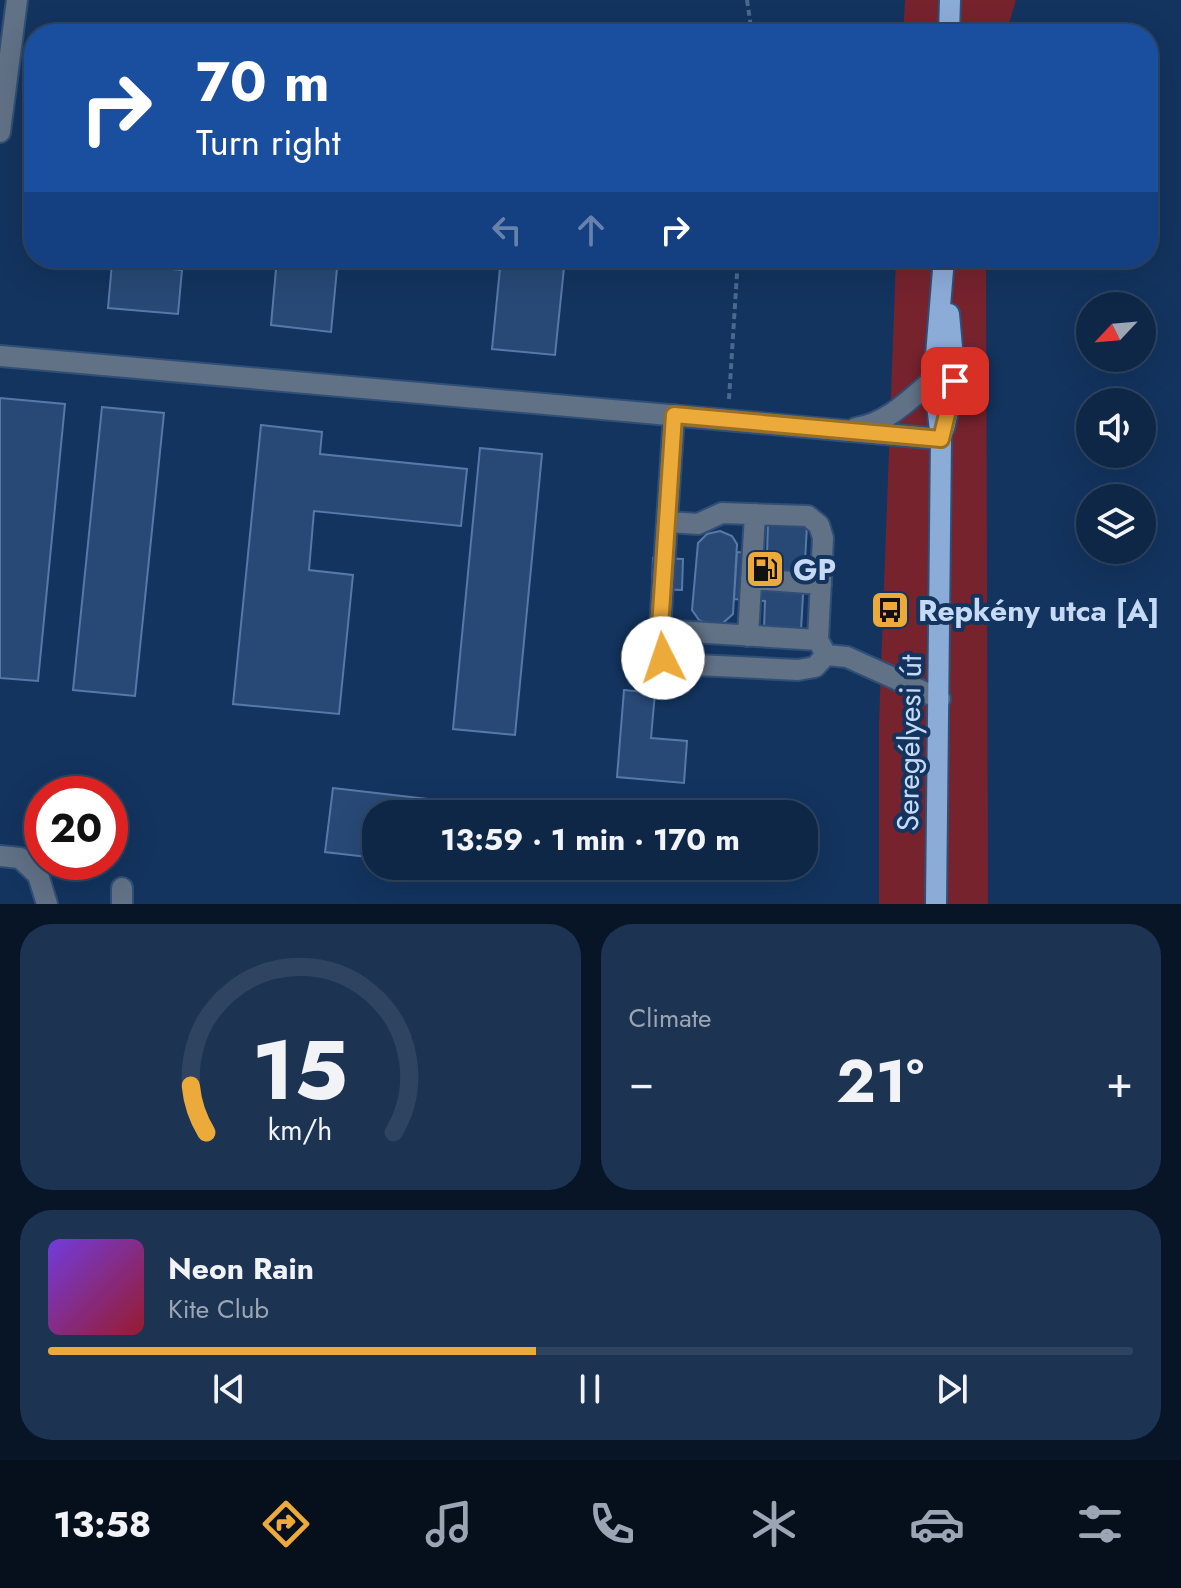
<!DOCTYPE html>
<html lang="en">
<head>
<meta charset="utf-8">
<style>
	:root { --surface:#0e2747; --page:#1c3352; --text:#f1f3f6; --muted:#9ba5b4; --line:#2e4460; --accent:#ebaa39 }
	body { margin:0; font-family:Jost,sans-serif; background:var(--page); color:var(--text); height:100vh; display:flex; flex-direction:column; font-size:30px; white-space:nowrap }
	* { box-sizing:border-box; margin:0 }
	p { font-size:26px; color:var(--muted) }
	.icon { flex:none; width:44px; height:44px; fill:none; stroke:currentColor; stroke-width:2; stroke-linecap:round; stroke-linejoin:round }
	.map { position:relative; height:904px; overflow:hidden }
	.panel { display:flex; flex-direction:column; gap:20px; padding:20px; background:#081527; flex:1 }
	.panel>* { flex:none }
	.hud { position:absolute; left:24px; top:24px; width:1134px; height:244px; border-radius:32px; box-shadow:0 8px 32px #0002,0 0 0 2px var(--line); background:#1a4fa0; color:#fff; overflow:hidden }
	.needle { width:52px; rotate:244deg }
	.controls { position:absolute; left:1076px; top:292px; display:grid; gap:16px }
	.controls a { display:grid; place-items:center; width:80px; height:80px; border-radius:50%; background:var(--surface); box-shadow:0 8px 32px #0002,0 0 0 2px var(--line); font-size:40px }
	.speed { position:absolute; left:24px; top:776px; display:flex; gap:16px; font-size:40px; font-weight:700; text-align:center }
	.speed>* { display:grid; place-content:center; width:104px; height:104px; border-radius:50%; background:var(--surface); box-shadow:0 8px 32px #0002,0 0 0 2px var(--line); line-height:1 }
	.speed .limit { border:12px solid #d22; background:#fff; color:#111 }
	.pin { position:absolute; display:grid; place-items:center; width:68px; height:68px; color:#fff; margin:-34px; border-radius:16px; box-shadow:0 4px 12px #0006 }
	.me { position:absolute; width:88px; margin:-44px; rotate:356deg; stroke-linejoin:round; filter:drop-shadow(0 0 6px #0008) }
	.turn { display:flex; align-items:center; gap:28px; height:168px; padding:0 40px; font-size:36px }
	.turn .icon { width:104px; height:104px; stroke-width:2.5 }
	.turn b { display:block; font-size:56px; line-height:68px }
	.lanes { display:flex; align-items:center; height:76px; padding:0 40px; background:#0003; justify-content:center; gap:40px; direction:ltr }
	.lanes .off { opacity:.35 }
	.big { font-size:60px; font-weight:700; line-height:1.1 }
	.panel .tile { flex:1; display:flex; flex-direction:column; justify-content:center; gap:12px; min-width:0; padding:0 28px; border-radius:32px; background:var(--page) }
	.panel .dial { align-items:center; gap:0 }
	.dial svg { height:208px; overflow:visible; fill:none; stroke:var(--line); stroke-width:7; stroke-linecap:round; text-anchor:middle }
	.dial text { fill:var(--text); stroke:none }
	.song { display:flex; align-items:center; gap:24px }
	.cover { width:96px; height:96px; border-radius:12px; background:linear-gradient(135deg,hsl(260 70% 55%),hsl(350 70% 35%)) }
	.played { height:8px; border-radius:4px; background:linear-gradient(90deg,var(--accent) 45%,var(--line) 45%) }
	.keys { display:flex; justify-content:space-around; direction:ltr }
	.heat { display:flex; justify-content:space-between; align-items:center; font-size:44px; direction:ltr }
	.panel .tiles { flex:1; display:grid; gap:20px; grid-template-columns:1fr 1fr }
	.tile:last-child { grid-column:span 2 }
	.trip { position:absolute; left:362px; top:800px; width:456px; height:80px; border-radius:32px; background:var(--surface); box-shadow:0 8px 32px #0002,0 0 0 2px var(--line); font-weight:700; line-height:80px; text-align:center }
	.dock { display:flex; height:128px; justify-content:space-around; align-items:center; background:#06101c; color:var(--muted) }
	.dock .icon { width:56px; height:56px }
	.dock .active { color:var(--accent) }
	.dock b { font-size:36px; color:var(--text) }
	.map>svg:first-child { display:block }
</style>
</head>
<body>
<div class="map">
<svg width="1181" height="904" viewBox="0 0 1181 904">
	<rect width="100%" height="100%" fill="#13345f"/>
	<path fill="#76232e" d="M 905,0 L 1016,0 L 1006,34 L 903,34 Z
		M 896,258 L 986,258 L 988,904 L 879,904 L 879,723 Z"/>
	<path fill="#284976" stroke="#5679aa" stroke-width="2" d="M 277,258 L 338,258 L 331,332 L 271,325 Z
		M 501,258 L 565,258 L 555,355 L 492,349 Z
		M 112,263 L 182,270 L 178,314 L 108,308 Z
		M 0,398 L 65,404 L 38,681 L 0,678 Z
		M 102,407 L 164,413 L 135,696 L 73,690 Z
		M 261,425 L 322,432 L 320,454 L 467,469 L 461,526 L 314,511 L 309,570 L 353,575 L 339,714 L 233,704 Z
		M 480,448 L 542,454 L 515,735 L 453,729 Z
		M 768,523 L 807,526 L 801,630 L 764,628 L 765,601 L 734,599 L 737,552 L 767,554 Z
		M 720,531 L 732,536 L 737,544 L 733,614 L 723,623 L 709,625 L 699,620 L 692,610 L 698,543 L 707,534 Z
		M 653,558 L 683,559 L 682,590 L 652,589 Z
		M 624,690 L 655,693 L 651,738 L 687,741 L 684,783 L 617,777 Z
		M 333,788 L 522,810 L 522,814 L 376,814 L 376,858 L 325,852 Z
		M 440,866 L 516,866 L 515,875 Z"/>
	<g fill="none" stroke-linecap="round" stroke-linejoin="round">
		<defs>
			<path id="minor" d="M 0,132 L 17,0
				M 0,356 L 941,439
				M 674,415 L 659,643 L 663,658 L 676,664 L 798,670 L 815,667 L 826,655 L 847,657 L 940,699
				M 856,428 C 888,423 910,399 934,379
				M 668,522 L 698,524 L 722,513 L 808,516 L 819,525 L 823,538 L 818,640 L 826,655
				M 751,579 L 821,584
				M 660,630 L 818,640
				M 748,636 L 755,514
				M 0,856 L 20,858 L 38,875 L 47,904
				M 122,888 L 122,904"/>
			<path id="major" d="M 949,34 L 950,0
				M 944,428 L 955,381 L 949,314
				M 936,904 L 941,439 L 934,379 L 944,258"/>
		</defs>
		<use href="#minor" stroke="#304f77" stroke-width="24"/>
		<use href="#major" stroke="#304f77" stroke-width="24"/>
		<path stroke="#4b688e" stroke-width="4" stroke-dasharray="6 4" stroke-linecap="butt" d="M 747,0 L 752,34
			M 729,399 L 738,258"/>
		<use href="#minor" stroke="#617186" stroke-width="20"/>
		<use href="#major" stroke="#8cacd8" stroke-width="20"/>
	</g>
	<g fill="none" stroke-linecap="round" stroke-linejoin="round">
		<defs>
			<path id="route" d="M 663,658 L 659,643 L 674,415 L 941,439 L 955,381"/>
		</defs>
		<use href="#route" stroke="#996e25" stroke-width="20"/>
		<use href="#route" stroke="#ebaa39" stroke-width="14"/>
	</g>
	<defs>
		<symbol id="fuel-square" viewBox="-11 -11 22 22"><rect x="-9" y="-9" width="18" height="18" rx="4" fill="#ebaa39" stroke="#13345f"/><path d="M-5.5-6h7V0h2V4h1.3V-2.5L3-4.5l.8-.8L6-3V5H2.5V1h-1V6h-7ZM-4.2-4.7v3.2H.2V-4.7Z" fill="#111"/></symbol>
		<symbol id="bus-square" viewBox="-11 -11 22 22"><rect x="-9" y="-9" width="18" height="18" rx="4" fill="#ebaa39" stroke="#13345f"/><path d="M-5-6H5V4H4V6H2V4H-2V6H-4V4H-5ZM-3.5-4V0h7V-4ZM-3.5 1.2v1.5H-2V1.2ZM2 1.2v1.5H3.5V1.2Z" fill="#111"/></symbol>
	</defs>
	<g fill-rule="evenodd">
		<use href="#fuel-square" x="743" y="547" width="44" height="44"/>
		<use href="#bus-square" x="868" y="588" width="44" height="44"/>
	</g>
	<g text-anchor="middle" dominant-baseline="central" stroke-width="8" stroke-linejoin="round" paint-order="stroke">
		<g font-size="30" font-weight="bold" fill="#c6daf5" stroke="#13345f" text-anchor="start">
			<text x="793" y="569">GP</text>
			<text x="918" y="610">Repkény utca [A]</text>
		</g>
		<g font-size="30" fill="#c6daf5" stroke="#13345f">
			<text transform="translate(909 743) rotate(-89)">Seregélyesi út</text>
		</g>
	</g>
</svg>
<div class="controls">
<a><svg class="needle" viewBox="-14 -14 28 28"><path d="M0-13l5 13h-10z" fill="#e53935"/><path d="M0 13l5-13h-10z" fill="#9ba5b4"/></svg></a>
<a><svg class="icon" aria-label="sound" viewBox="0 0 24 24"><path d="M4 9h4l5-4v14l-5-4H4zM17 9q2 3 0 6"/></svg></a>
<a><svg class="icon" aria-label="layers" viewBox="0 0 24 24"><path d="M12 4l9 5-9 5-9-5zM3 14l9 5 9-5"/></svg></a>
</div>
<div class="speed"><div class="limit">20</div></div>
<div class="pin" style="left:955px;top:381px;background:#d93025"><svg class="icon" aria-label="arrive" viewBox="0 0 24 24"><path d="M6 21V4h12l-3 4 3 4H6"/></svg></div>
<svg class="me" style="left:663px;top:658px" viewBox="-20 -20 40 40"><circle r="19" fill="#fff"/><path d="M0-13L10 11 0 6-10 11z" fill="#ebaa39"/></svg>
<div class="trip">13:59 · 1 min · 170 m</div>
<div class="hud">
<div class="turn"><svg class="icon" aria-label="right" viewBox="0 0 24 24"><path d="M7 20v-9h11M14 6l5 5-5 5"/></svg><div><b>70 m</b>Turn right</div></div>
<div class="lanes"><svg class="icon off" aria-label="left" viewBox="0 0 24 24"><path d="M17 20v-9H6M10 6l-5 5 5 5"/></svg><svg class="icon off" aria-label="ahead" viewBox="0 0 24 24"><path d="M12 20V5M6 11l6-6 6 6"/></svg><svg class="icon" aria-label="right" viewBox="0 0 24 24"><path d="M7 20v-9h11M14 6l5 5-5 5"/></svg></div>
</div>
</div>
<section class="panel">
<div class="tiles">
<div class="tile dial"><svg viewBox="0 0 100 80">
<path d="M14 69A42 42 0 1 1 86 69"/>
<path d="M14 69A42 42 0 0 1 8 51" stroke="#ebaa39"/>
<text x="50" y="56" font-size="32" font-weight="700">15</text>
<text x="50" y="72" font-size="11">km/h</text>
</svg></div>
<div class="tile"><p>Climate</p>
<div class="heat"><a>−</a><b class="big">21°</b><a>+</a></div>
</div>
<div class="tile">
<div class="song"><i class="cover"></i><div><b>Neon Rain</b><p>Kite Club</p></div></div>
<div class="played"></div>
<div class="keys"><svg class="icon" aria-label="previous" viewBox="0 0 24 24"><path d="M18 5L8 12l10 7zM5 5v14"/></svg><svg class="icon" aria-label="pause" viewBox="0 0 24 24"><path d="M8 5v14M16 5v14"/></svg><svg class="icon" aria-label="next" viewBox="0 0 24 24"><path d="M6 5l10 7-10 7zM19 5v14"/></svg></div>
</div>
</div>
</section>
<nav class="dock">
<b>13:58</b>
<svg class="icon active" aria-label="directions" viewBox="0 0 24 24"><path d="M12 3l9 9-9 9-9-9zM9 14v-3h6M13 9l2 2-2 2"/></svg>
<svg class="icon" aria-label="music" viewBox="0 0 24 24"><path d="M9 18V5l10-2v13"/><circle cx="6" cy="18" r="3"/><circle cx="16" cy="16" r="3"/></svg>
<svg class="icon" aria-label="phone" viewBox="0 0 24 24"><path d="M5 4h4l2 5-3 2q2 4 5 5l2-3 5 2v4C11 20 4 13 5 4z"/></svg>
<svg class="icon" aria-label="climate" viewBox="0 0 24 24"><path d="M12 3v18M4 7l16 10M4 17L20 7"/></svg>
<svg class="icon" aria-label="car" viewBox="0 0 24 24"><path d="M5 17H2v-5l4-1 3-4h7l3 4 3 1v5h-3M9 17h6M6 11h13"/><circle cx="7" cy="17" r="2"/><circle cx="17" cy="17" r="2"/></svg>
<svg class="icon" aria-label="filters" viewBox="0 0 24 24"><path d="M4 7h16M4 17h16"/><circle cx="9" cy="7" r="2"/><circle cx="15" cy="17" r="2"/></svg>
</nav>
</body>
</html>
